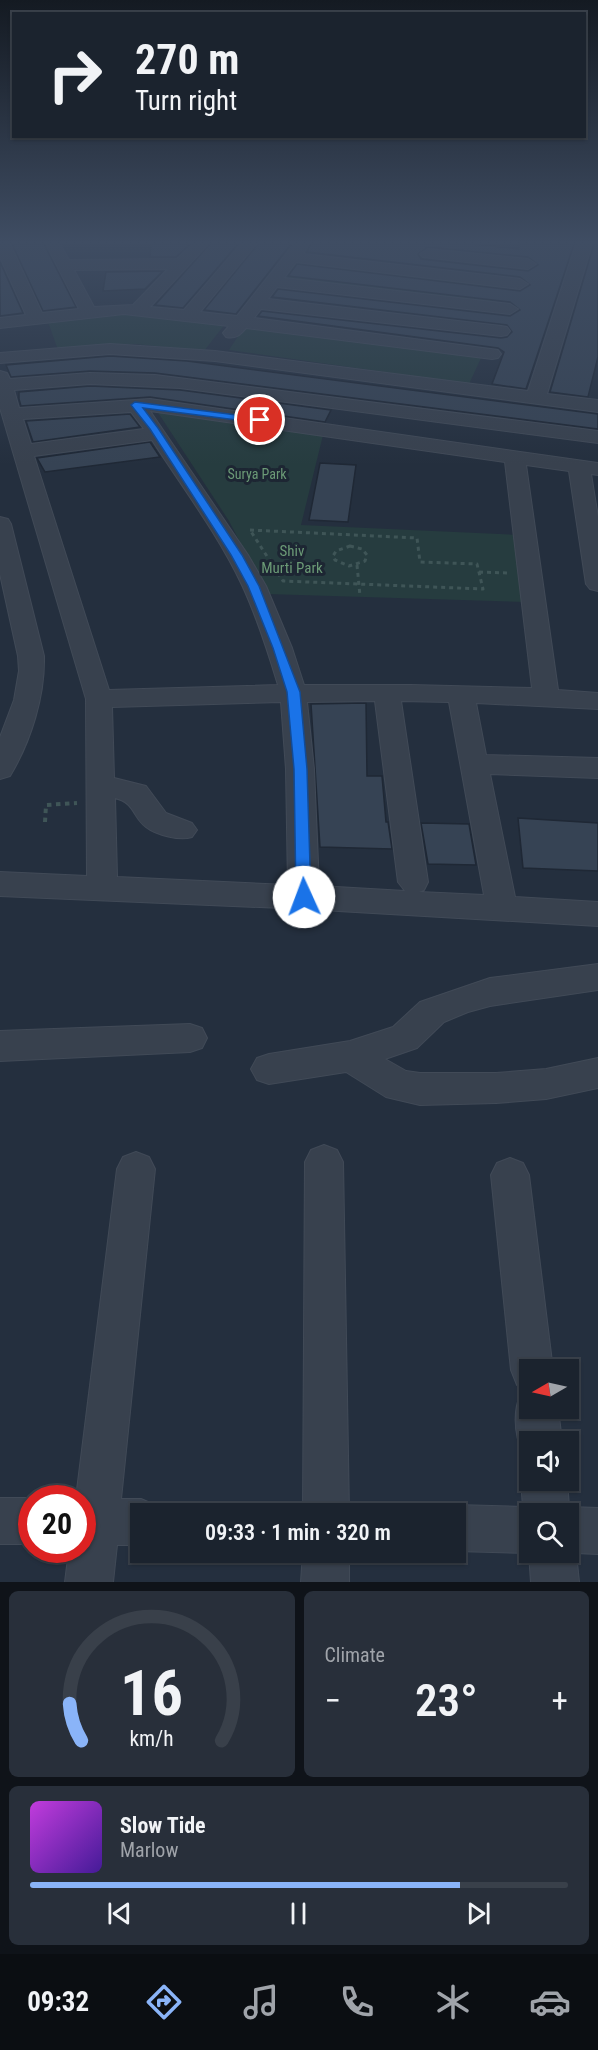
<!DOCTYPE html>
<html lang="en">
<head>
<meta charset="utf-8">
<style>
	:root { --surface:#1b232e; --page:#282f3a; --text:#f1f3f6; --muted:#a0a4aa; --line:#39404a; --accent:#8ab4f8 }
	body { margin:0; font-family:"Roboto Condensed",sans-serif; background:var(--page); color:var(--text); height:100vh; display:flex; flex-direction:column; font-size:22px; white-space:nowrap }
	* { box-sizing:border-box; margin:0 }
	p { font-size:20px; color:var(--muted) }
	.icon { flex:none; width:33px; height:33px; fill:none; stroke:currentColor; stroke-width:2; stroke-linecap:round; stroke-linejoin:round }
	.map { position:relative; height:1582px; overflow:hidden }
	.panel { display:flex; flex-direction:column; gap:9px; padding:9px; background:#0f1319; flex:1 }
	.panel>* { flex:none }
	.hud { position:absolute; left:12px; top:12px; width:574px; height:126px; border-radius:0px; box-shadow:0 2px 4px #0004,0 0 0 2px var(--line); background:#1b232e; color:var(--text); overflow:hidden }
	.needle { width:39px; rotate:261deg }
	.fabs { position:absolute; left:519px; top:1359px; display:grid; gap:12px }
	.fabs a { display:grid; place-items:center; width:60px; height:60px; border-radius:0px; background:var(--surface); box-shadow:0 2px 4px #0004,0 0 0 2px var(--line); font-size:30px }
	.speed { position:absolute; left:18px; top:1485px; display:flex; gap:12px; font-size:30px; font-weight:700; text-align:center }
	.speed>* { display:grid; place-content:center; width:78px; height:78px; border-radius:50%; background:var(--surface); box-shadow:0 2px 4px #0004,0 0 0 2px var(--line); line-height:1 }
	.speed .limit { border:9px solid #d22; background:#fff; color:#111 }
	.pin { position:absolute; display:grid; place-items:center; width:51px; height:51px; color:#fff; margin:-26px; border:3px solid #fff; border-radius:50%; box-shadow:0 2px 6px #0007 }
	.me { position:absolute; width:66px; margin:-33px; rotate:358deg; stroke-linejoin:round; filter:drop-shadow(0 0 4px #0008) }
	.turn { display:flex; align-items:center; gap:21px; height:126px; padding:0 24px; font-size:27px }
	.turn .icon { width:78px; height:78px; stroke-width:2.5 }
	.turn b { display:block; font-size:42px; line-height:51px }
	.big { font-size:45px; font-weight:600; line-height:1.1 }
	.panel .widget { flex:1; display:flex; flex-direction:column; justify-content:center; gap:9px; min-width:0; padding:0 21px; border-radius:9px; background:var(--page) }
	.panel .dial { align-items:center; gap:0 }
	.dial svg { height:156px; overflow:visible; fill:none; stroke:var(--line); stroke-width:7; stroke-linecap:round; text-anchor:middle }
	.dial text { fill:var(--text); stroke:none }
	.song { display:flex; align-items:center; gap:18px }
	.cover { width:72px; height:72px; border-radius:9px; background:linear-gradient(135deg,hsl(290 70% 55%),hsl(260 70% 35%)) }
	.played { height:6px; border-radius:3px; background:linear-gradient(90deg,var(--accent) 80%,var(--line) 80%) }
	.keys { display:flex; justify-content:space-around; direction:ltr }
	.heat { display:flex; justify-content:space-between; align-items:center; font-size:33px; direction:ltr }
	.panel .tiles { flex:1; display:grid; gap:9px; grid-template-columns:1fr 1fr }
	.widget:last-child { grid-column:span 2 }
	.trip { position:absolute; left:130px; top:1503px; width:336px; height:60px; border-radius:0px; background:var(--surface); box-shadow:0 2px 4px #0004,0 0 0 2px var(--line); font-weight:600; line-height:60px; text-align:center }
	.tab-bar { display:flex; height:96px; justify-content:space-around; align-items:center; background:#0b0e12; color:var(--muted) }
	.tab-bar .icon { width:42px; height:42px }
	.tab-bar .on { color:var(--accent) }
	.tab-bar b { font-size:27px; color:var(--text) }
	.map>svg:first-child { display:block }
</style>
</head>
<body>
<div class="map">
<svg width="598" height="1582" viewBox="0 0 598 1582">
	<rect width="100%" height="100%" fill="#242f3e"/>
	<path fill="#263c3f" d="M 295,261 L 503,286 L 494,305 L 280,280 Z
		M 117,311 L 225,324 L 204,351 L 135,344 L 58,350 L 47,319 Z
		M 246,324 L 482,356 L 469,384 L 229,350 Z
		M 157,411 L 323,435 L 301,525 L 519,535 L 526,602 L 267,594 L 229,521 Z"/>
	<path fill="#364354" stroke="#1f2835" stroke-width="1.5" fill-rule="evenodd" d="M 12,244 L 44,244 L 76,307 L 43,311 Z
		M 151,244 L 190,244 L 176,257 L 150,257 Z
		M 210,244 L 238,244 L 183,308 L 155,305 Z
		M 258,244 L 291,244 L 236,314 L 204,310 Z
		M 311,244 L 471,244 L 519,249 L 519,244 L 574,244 L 526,389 L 492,384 L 504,352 L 498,348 L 258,316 L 262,311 L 501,338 L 507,337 L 512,332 L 507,325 L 272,297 L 278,289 L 510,316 L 520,310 L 510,302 L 288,276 L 297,264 L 520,291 L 530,285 L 520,277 L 307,252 ZM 428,247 L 528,257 L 538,265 L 528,271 L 421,259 L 418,254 Z
		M 594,244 L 598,244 L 598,357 L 588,397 L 550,392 Z
		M 0,262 L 23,313 L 0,316 Z
		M 163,271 L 145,289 L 103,291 L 106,272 Z
		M 110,356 L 187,361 L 598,414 L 598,429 L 155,373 L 90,371 L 11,377 L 6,365 Z
		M 90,386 L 180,390 L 331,410 L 325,422 L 150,397 L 21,406 L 19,399 L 19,392 Z
		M 130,414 L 140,427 L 33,442 L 26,421 Z
		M 150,442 L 160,457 L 45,472 L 37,458 Z
		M 320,463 L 356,465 L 348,522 L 309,520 Z
		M 366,703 L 367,776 L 382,776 L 386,822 L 388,822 L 392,849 L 320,847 L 311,704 Z
		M 518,818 L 598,823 L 598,871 L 523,868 Z
		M 421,823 L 469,824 L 476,865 L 428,864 Z"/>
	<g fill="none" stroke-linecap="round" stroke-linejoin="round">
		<defs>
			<path id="minor" d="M 0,244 L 10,244 L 42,313 L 79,309 L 46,244 L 60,244 L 69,260 L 177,259 L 193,244 L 208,244 L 150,307 L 184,310 L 241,244 L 256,244 L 200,312 L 237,316 L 294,244 L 309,244 L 303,254 L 520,279 L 528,284 L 520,289 L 296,262 L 284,278 L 510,304 L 518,309 L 510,314 L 277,287 L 268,299 L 501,326 L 507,327 L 510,331 L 507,335 L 501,336 L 261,309 L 254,318 L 498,350 L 501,354 L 498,358 L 492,359 L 246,328 C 240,335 236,339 226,337 L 223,333 L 229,326 L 124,314 L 0,328 L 0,318 L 26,315 L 0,257 ZM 168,269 L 133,305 L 94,307 L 74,270 Z
				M 576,244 L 592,244 L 547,394 L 598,400 L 598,412 L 215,361 L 110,354 L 0,363 L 0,353 L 110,344 L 215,351 L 528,391 Z
				M 428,249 L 528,259 L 536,264 L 528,269 L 423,257 L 420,254 Z
				M 0,371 L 7,373 L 10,379 L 90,373 L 155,375 L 598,431 L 598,443 L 180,388 L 90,384 L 14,390 L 19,408 L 150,399 L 598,463 L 598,475 L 591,474 L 598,517 L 598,591 L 590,589 L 586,584 L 569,471 L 526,465 L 558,690 L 598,693 L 598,709 L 476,703 L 486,755 L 598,758 L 598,778 L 490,774 L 515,897 L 598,902 L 598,926 L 304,909 L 0,896 L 0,872 L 87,876 L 86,699 L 0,408 ZM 150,411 L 505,462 L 532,688 L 411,685 L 304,685 L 292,648 L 266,586 L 248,555 ZM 131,412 L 144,429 L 31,444 L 23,419 ZM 152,440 C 182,487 218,534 242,585 C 257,617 268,652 278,685 L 109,690 L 34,456 ZM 375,701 L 398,882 L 405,891 L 319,886 L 314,769 L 307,702 ZM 401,701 L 449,702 L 484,895 L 419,892 L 424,890 L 428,882 ZM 281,702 L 286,769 L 288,885 L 117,877 L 115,798 C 135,803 132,816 146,827 C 156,835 180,841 192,837 L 197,830 L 192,823 L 166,813 L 146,786 L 114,778 L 112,707 Z
				M 0,517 L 8,519 L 11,524 L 44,656 C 45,696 31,741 10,776 L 0,779 L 0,737 L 14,700 L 19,671 L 18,656 L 0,574 Z
				M 598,964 L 598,990 L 490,1006 L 468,1012 L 444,1022 L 417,1048 L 385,1059 L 406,1071 L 420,1073 L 496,1073 L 546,1069 L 598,1058 L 598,1088 L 546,1099 L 496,1103 L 420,1105 L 386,1097 L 346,1072 L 269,1084 L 257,1080 L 251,1069 L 257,1058 L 269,1054 L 350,1041 L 393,1027 L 420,1002 L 490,978 Z
				M 190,1024 L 202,1028 L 207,1038 L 202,1048 L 190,1052 L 0,1061 L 0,1031 Z
				M 324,1145 L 337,1150 L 343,1162 L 349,1514 L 303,1514 L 305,1162 L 311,1150 Z
				M 136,1152 L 149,1157 L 155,1169 L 121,1499 L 141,1499 L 157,1506 L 161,1514 L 141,1514 L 141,1545 L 117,1545 L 113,1582 L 65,1582 L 69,1550 L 82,1550 L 82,1498 L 76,1498 L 117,1169 L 123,1157 Z
				M 510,1158 L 523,1163 L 529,1175 L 553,1370 L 530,1370 L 530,1408 L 558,1408 L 562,1442 L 530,1442 L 530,1460 L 524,1458 C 515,1436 512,1414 521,1393 L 528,1390 L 517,1385 L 511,1370 L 491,1175 L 497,1163 Z
				M 530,1463 L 530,1480 L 567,1480 L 569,1507 L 598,1508 L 598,1554 L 576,1553 L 579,1582 L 531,1582 L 529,1553 L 456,1551 L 456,1514 L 439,1514 L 456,1505 L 523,1507 L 521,1480 ZM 530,1514 L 568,1514 L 568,1552 L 530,1552 Z
				M 0,1498 L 33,1498 L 32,1498 L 32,1544 L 0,1544 Z
				M 303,1552 L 349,1552 L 349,1582 L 301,1582 Z"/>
		</defs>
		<use href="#minor" stroke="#414a57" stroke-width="2"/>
		<path stroke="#3f5557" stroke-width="3" stroke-dasharray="4 4" stroke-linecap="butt" d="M 250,530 L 417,538 L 420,562 L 477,564 L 483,589 L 283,581 Z
			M 350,546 L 362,549 L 367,555 L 365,561 L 349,566 L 335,560 L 333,556 L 336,551 Z
			M 357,565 L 360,596
			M 479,572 L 508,573"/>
		<path stroke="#3f5557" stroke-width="4" stroke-dasharray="4.5 4.5" stroke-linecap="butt" d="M 45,822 L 46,805 L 77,803"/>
		<use href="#minor" fill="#38414e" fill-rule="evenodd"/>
	</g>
	<linearGradient id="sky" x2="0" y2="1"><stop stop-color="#141a22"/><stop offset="0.52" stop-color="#3f4d63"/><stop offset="1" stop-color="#3f4d63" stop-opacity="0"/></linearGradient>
	<rect width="598" height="465" fill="url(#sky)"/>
	<path fill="#1a73e8" stroke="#114b97" stroke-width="1.5" d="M 135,402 L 260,418 L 265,420 L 260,423 L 143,408 L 158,428 L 242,555 L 259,586 L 300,692 L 307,769 L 311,897 L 309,901 L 298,901 L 296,897 L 294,769 L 287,692 L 273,648 L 248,586 L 231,555 L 150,429 L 131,405 Z"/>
	<g text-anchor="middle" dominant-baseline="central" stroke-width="6" stroke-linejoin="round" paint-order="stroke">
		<g font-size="14" fill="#6b9a76" stroke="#1d2633">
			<text x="257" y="474">Surya Park</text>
		</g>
		<g font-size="15" fill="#6b9a76" stroke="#1d2633">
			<text x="292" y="551">Shiv<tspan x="292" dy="17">Murti Park</tspan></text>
		</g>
	</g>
</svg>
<div class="fabs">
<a><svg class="needle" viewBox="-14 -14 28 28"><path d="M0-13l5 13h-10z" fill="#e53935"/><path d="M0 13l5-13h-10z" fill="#a0a4aa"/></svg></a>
<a><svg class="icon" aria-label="sound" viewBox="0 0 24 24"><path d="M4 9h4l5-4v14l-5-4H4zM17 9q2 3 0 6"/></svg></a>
<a><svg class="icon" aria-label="search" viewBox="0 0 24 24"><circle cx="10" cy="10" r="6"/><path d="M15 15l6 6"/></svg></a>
</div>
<div class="speed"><div class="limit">20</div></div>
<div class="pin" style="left:260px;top:420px;background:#d93025"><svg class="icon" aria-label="arrive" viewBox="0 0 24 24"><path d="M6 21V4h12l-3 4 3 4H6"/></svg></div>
<svg class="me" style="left:304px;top:897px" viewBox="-20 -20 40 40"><circle r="19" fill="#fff"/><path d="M0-13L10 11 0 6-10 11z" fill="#1a73e8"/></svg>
<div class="trip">09:33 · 1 min · 320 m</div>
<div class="hud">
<div class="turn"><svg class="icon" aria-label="right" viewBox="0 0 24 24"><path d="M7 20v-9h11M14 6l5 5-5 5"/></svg><div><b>270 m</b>Turn right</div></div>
</div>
</div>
<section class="panel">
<div class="tiles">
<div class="widget dial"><svg viewBox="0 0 100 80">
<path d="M14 69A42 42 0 1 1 86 69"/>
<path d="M14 69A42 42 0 0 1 8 50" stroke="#8ab4f8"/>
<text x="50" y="56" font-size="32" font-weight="700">16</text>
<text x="50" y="72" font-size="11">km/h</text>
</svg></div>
<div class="widget"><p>Climate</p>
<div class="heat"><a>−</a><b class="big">23°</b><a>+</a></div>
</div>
<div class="widget">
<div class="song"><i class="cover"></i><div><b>Slow Tide</b><p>Marlow</p></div></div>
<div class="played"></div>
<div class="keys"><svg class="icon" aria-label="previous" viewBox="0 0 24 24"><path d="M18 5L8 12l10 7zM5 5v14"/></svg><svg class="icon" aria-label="pause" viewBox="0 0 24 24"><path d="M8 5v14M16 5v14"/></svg><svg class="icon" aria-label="next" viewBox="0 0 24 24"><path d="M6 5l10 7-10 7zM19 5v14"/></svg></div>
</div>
</div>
</section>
<nav class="tab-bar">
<b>09:32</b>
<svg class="icon on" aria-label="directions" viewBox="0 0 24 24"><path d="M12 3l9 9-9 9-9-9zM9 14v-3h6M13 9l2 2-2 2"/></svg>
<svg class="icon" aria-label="music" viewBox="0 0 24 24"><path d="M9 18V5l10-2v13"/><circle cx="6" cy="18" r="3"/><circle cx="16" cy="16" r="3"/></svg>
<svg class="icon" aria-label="phone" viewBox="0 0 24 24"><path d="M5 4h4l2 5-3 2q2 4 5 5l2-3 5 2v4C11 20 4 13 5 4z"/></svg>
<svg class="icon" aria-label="climate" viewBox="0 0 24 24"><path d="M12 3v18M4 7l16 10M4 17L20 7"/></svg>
<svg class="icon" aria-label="car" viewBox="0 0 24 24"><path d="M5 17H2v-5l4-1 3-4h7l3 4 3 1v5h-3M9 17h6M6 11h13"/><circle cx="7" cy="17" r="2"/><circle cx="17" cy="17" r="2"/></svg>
</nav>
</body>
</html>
